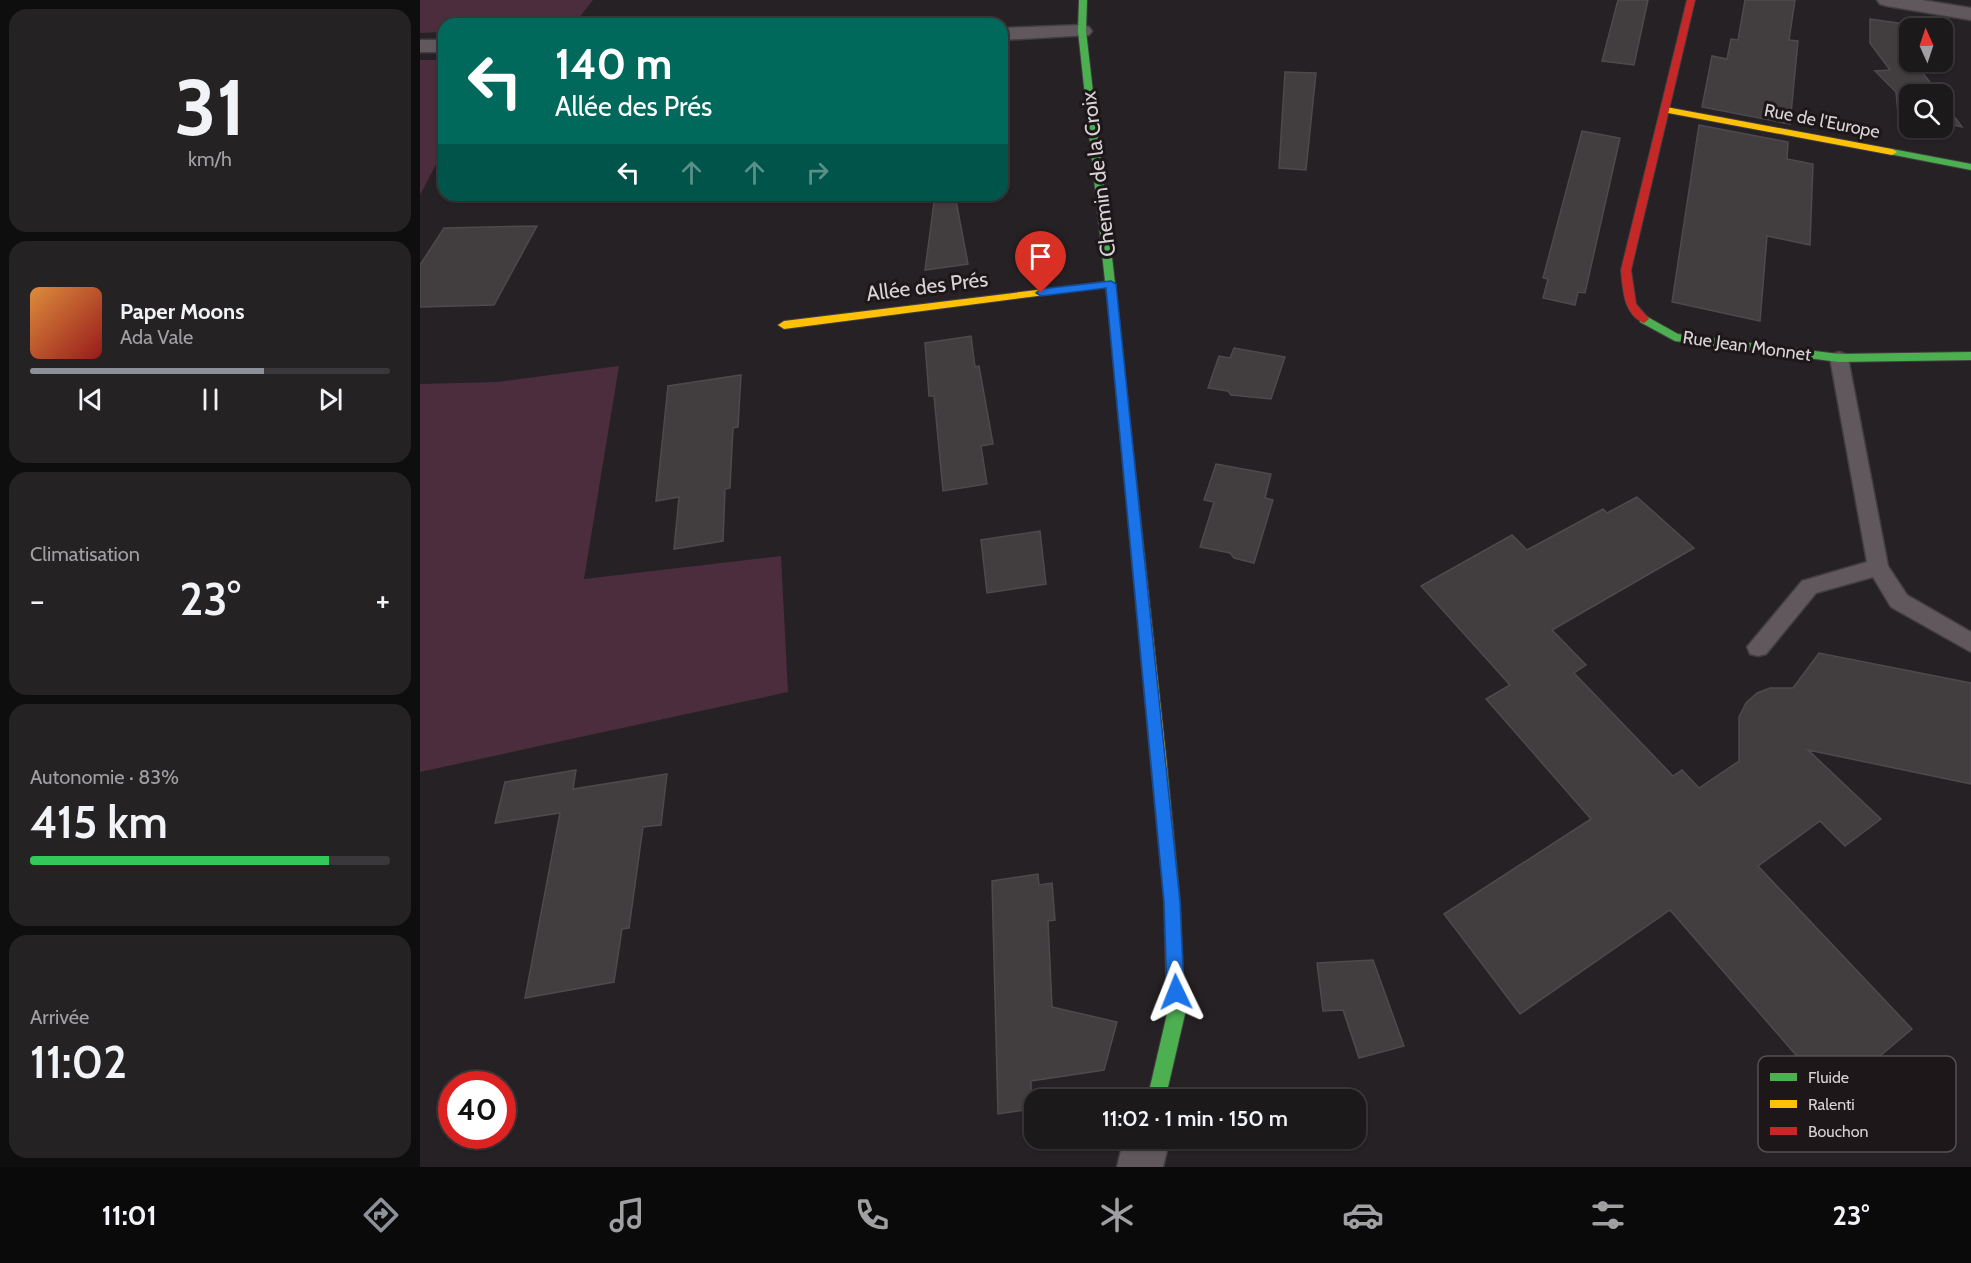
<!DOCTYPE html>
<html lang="fr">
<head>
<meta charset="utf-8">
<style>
	:root { --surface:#1c191b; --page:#252224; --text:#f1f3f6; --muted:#a0a0a3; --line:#3a383a; --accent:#8c9099 }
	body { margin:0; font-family:Cabin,sans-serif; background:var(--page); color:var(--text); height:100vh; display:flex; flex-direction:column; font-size:22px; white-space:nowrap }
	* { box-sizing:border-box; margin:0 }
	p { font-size:20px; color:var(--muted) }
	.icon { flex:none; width:33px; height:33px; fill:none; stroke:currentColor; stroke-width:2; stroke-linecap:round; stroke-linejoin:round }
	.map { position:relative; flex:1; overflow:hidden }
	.drawer { display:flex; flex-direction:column; gap:9px; padding:9px; background:#0f0e0f; width:420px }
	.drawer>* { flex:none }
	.hud { position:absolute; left:18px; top:18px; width:570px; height:183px; border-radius:18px; box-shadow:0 2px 4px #0004,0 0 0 2px var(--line); background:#00695c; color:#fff; overflow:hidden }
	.needle { width:39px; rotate:357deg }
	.fabs { position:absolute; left:1479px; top:18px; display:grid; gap:12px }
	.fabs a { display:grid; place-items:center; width:54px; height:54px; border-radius:12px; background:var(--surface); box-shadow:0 2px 4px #0004,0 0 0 2px var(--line); font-size:30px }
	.speed { position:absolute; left:18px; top:1071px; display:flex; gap:12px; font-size:30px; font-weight:700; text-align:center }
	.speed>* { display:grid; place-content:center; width:78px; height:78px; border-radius:50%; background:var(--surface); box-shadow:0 2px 4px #0004,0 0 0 2px var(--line); line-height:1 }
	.speed .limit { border:9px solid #d22; background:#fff; color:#111 }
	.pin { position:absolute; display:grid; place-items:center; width:51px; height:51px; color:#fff; margin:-62px -26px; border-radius:50% 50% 50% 0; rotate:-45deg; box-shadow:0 0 6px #0007 }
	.pin .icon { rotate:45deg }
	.me { position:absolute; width:66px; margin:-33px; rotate:358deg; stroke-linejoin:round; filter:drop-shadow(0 0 4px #0008) }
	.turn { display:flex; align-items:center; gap:21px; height:126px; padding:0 18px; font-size:27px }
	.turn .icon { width:78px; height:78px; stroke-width:2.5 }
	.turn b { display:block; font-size:42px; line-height:51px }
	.lanes { display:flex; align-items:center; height:57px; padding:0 18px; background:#0003; justify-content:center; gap:30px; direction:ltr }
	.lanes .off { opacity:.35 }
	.big { font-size:45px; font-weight:600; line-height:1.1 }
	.drawer .tile { flex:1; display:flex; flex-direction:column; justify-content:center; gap:9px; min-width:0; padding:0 21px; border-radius:18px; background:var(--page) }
	.drawer .dial { align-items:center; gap:0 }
	.dial b { font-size:78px; line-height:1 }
	.song { display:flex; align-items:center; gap:18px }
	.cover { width:72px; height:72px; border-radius:9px; background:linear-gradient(135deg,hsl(30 70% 55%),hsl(0 70% 35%)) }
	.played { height:6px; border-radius:3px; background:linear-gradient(90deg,var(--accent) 65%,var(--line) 65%) }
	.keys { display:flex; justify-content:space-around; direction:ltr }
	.heat { display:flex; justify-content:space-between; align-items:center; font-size:33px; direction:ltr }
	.charge { height:9px; border-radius:4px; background:linear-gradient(90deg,#34c759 83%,var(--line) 0) }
	.trip { position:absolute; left:604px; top:1089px; width:342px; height:60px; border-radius:18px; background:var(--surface); box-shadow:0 2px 4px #0004,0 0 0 2px var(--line); font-weight:600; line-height:60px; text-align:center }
	.tabs { display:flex; height:96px; justify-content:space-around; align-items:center; background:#0b0a0b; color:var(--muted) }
	.tabs .icon { width:42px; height:42px }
	.tabs .selected { color:var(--accent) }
	.tabs b { font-size:27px; color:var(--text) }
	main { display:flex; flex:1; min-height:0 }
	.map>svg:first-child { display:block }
</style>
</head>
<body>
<main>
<section class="drawer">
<div class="tile dial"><b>31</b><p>km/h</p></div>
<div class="tile">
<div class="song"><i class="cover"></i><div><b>Paper Moons</b><p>Ada Vale</p></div></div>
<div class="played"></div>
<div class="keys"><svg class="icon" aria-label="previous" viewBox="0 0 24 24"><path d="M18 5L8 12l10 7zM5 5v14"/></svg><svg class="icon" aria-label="pause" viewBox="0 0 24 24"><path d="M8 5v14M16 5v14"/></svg><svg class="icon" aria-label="next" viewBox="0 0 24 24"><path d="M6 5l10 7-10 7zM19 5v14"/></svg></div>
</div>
<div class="tile"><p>Climatisation</p>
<div class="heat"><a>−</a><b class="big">23°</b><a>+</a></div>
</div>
<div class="tile"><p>Autonomie · 83%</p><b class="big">415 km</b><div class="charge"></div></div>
<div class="tile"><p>Arrivée</p><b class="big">11:02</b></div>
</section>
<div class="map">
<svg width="1551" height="1167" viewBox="0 0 1551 1167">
	<rect width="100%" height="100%" fill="#262124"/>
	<path fill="#4b2d3d" d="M 0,0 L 173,0 L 154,24 L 24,24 L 24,32 L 0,33 Z
		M 0,60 L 24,60 L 24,149 L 0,195 Z
		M 199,366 L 164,579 L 361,556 L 368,692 L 0,772 L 0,384 L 76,382 Z"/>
	<path fill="#423e40" stroke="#4d4a4c" stroke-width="1.5" d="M 1198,0 L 1228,0 L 1214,65 L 1182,61 Z
		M 1325,0 L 1375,0 L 1369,40 L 1378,41 L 1370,124 L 1282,107 L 1292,56 L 1307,59 L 1311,39 L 1318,40 Z
		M 1450,19 L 1492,25 L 1492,28 L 1490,28 L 1490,62 L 1496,62 L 1496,68 L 1499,68 L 1519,94 L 1490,94 L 1490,116 L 1478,114 L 1476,92 L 1455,71 L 1470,70 L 1450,43 Z
		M 865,72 L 896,73 L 886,170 L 859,168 Z
		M 1522,100 L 1542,127 L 1522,123 Z
		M 1279,125 L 1368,142 L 1367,159 L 1393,164 L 1390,245 L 1347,236 L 1340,321 L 1252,302 Z
		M 1162,131 L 1200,138 L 1165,293 L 1158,292 L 1155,305 L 1123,298 L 1128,279 L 1123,278 Z
		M 515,195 L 535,195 L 548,264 L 505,270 Z
		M 117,226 L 74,305 L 0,307 L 0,265 L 24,228 Z
		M 551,336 L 555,367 L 559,366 L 573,444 L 561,446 L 567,484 L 523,491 L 514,396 L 509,396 L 505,343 Z
		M 814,348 L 865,357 L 851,399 L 811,395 L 808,391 L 788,388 L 799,356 L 810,358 Z
		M 321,375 L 318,427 L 313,428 L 310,488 L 305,489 L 303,541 L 254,549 L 259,497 L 236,501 L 248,386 Z
		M 796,464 L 851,474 L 845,498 L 853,500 L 834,563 L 814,558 L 810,553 L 780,547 L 794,502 L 784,500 Z
		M 1217,497 L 1274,548 L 1132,630 L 1166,665 L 1154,673 L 1253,776 L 1262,770 L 1279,788 L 1319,761 L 1319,717 L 1326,703 L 1337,693 L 1350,688 L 1373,688 L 1399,653 L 1551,683 L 1551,784 L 1388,750 L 1461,819 L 1425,846 L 1400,821 L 1338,866 L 1492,1029 L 1447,1067 L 1481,1105 L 1439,1141 L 1382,1076 L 1389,1070 L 1250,910 L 1100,1014 L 1024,914 L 1171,819 L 1066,699 L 1090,685 L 1001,586 L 1092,535 L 1107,550 L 1183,509 L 1187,513 Z
		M 620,531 L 626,584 L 567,593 L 561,540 Z
		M 156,770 L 153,789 L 247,774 L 241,825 L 223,827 L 209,928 L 202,929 L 194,982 L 105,998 L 140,813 L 75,823 L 85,782 Z
		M 618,874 L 619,885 L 632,883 L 635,920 L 628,921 L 632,1007 L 697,1022 L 684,1070 L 611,1081 L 611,1109 L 578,1114 L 572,881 Z
		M 953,960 L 984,1046 L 939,1058 L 923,1010 L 903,1011 L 897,963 Z"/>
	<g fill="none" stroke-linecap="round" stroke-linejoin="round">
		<defs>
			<path id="lane" d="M 1419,352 L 1425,354 L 1428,358 L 1468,566 L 1487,595 L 1551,632 L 1551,652 L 1471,607 L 1453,577 L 1396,593 L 1346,654 L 1338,656 L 1330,654 L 1327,647 L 1382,581 L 1447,562 L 1410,358 L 1413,354 Z"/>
			<path id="street" d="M 1457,0 L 1502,0 L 1551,8 L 1551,20 L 1467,6 L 1460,4 Z
				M 662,25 L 669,27 L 672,31 L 669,35 L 582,40 L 582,28 Z
				M 0,40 L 24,40 L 24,52 L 0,52 Z
				M 704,1138 L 750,1138 L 743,1167 L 697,1167 Z"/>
			<path id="fast" d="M 659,0 L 667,0 L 666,31 L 699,318 L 694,322 L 689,318 L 658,31 Z
				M 1472,149 L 1551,164 L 1551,170 L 1469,154 L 1467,152 Z
				M 1224,315 L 1258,334 L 1419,354 L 1551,352 L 1551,360 L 1419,362 L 1255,341 L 1220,322 L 1220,316 Z
				M 739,759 L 744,761 L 747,766 L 760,902 L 765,1014 L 745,1100 L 727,1100 L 747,1014 L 744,902 L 731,766 L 734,761 Z"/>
			<path id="slow" d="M 1246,107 L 1472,149 L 1477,152 L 1472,155 L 1243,112 L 1242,110 Z
				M 691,281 L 696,284 L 695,286 L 364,329 L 358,325 L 364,321 Z
				M 694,314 L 699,318 L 747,766 L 744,771 L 739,773 L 734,771 L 731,766 L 689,318 Z"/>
			<path id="jam" d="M 1267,0 L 1275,0 L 1211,270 L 1216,304 L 1229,319 L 1224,323 C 1203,314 1203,289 1201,270 Z"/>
		</defs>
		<use href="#lane" stroke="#423e40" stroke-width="3"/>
		<use href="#street" stroke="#423e40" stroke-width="3"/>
		<use href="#fast" stroke="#423e40" stroke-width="2"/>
		<use href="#slow" stroke="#423e40" stroke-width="2"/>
		<use href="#jam" stroke="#423e40" stroke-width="2"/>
		<use href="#lane" fill="#61585d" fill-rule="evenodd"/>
		<use href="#street" fill="#61585d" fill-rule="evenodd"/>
		<use href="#fast" fill="#4caf50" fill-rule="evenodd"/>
		<use href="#slow" fill="#ffc107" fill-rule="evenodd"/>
		<use href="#jam" fill="#c62828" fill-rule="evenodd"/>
	</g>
	<path fill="#1a73e8" stroke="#114b97" stroke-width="1.5" d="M 691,281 L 696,284 L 760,902 L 764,992 L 762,998 L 756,1001 L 749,998 L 747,992 L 744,902 L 686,288 L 621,296 L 616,293 L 621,289 Z"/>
	<g text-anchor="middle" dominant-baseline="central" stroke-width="6" stroke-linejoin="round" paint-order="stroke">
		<g font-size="18" fill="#d8d3d5" stroke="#1d171a">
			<text transform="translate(1402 121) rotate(11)">Rue de l'Europe</text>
			<text transform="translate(1327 346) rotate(8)">Rue Jean Monnet</text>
		</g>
		<g font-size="21" fill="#d8d3d5" stroke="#1d171a">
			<text transform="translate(678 174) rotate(-97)">Chemin de la Croix</text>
			<text transform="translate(507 286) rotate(-7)">Allée des Prés</text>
		</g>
	</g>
	<rect x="1338" y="1056" width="198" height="96" rx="9" fill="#1d171a" stroke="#554f52" stroke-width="1.5"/>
	<rect x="1350" y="1073" width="27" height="8" fill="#4caf50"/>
	<rect x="1350" y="1100" width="27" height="8" fill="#ffc107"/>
	<rect x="1350" y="1127" width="27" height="8" fill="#c62828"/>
	<g font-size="16" fill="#d8d3d5">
		<text x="1388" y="1083">Fluide</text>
		<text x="1388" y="1110">Ralenti</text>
		<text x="1388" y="1137">Bouchon</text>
	</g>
</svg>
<div class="fabs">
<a><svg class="needle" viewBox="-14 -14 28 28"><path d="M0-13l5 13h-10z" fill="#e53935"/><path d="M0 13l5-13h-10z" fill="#a0a0a3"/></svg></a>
<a><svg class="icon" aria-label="search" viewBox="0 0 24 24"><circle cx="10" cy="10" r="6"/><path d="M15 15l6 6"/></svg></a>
</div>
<div class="speed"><div class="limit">40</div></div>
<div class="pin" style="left:621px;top:293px;background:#d93025"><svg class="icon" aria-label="arrive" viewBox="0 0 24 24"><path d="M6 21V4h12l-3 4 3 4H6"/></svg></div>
<svg class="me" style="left:756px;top:992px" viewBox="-20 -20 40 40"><path d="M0-17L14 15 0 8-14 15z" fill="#1a73e8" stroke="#fff" stroke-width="4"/></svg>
<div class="trip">11:02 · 1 min · 150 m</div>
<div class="hud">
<div class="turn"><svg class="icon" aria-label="left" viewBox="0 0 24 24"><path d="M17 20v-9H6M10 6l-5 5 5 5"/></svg><div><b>140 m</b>Allée des Prés</div></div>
<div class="lanes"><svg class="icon" aria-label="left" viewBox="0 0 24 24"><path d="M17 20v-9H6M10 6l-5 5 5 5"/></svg><svg class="icon off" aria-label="ahead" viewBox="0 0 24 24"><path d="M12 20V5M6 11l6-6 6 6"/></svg><svg class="icon off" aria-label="ahead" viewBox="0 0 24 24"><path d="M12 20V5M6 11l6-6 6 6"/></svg><svg class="icon off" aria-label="right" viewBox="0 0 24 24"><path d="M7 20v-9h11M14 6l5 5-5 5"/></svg></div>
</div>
</div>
</main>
<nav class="tabs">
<b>11:01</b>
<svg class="icon selected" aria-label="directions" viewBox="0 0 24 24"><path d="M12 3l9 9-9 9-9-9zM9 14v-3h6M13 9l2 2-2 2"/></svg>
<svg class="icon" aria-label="music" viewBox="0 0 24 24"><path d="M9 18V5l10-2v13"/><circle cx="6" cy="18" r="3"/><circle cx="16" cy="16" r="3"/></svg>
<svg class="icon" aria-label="phone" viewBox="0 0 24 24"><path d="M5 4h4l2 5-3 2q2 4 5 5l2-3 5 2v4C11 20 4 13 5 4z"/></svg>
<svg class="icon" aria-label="climate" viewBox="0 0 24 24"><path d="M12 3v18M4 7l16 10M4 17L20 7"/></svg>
<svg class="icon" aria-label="car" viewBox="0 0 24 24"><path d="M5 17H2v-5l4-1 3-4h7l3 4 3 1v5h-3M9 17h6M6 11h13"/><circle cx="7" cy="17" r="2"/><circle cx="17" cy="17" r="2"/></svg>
<svg class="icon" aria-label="filters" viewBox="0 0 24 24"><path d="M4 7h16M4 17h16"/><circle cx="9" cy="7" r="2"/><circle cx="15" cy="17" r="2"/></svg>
<b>23°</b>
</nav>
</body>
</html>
